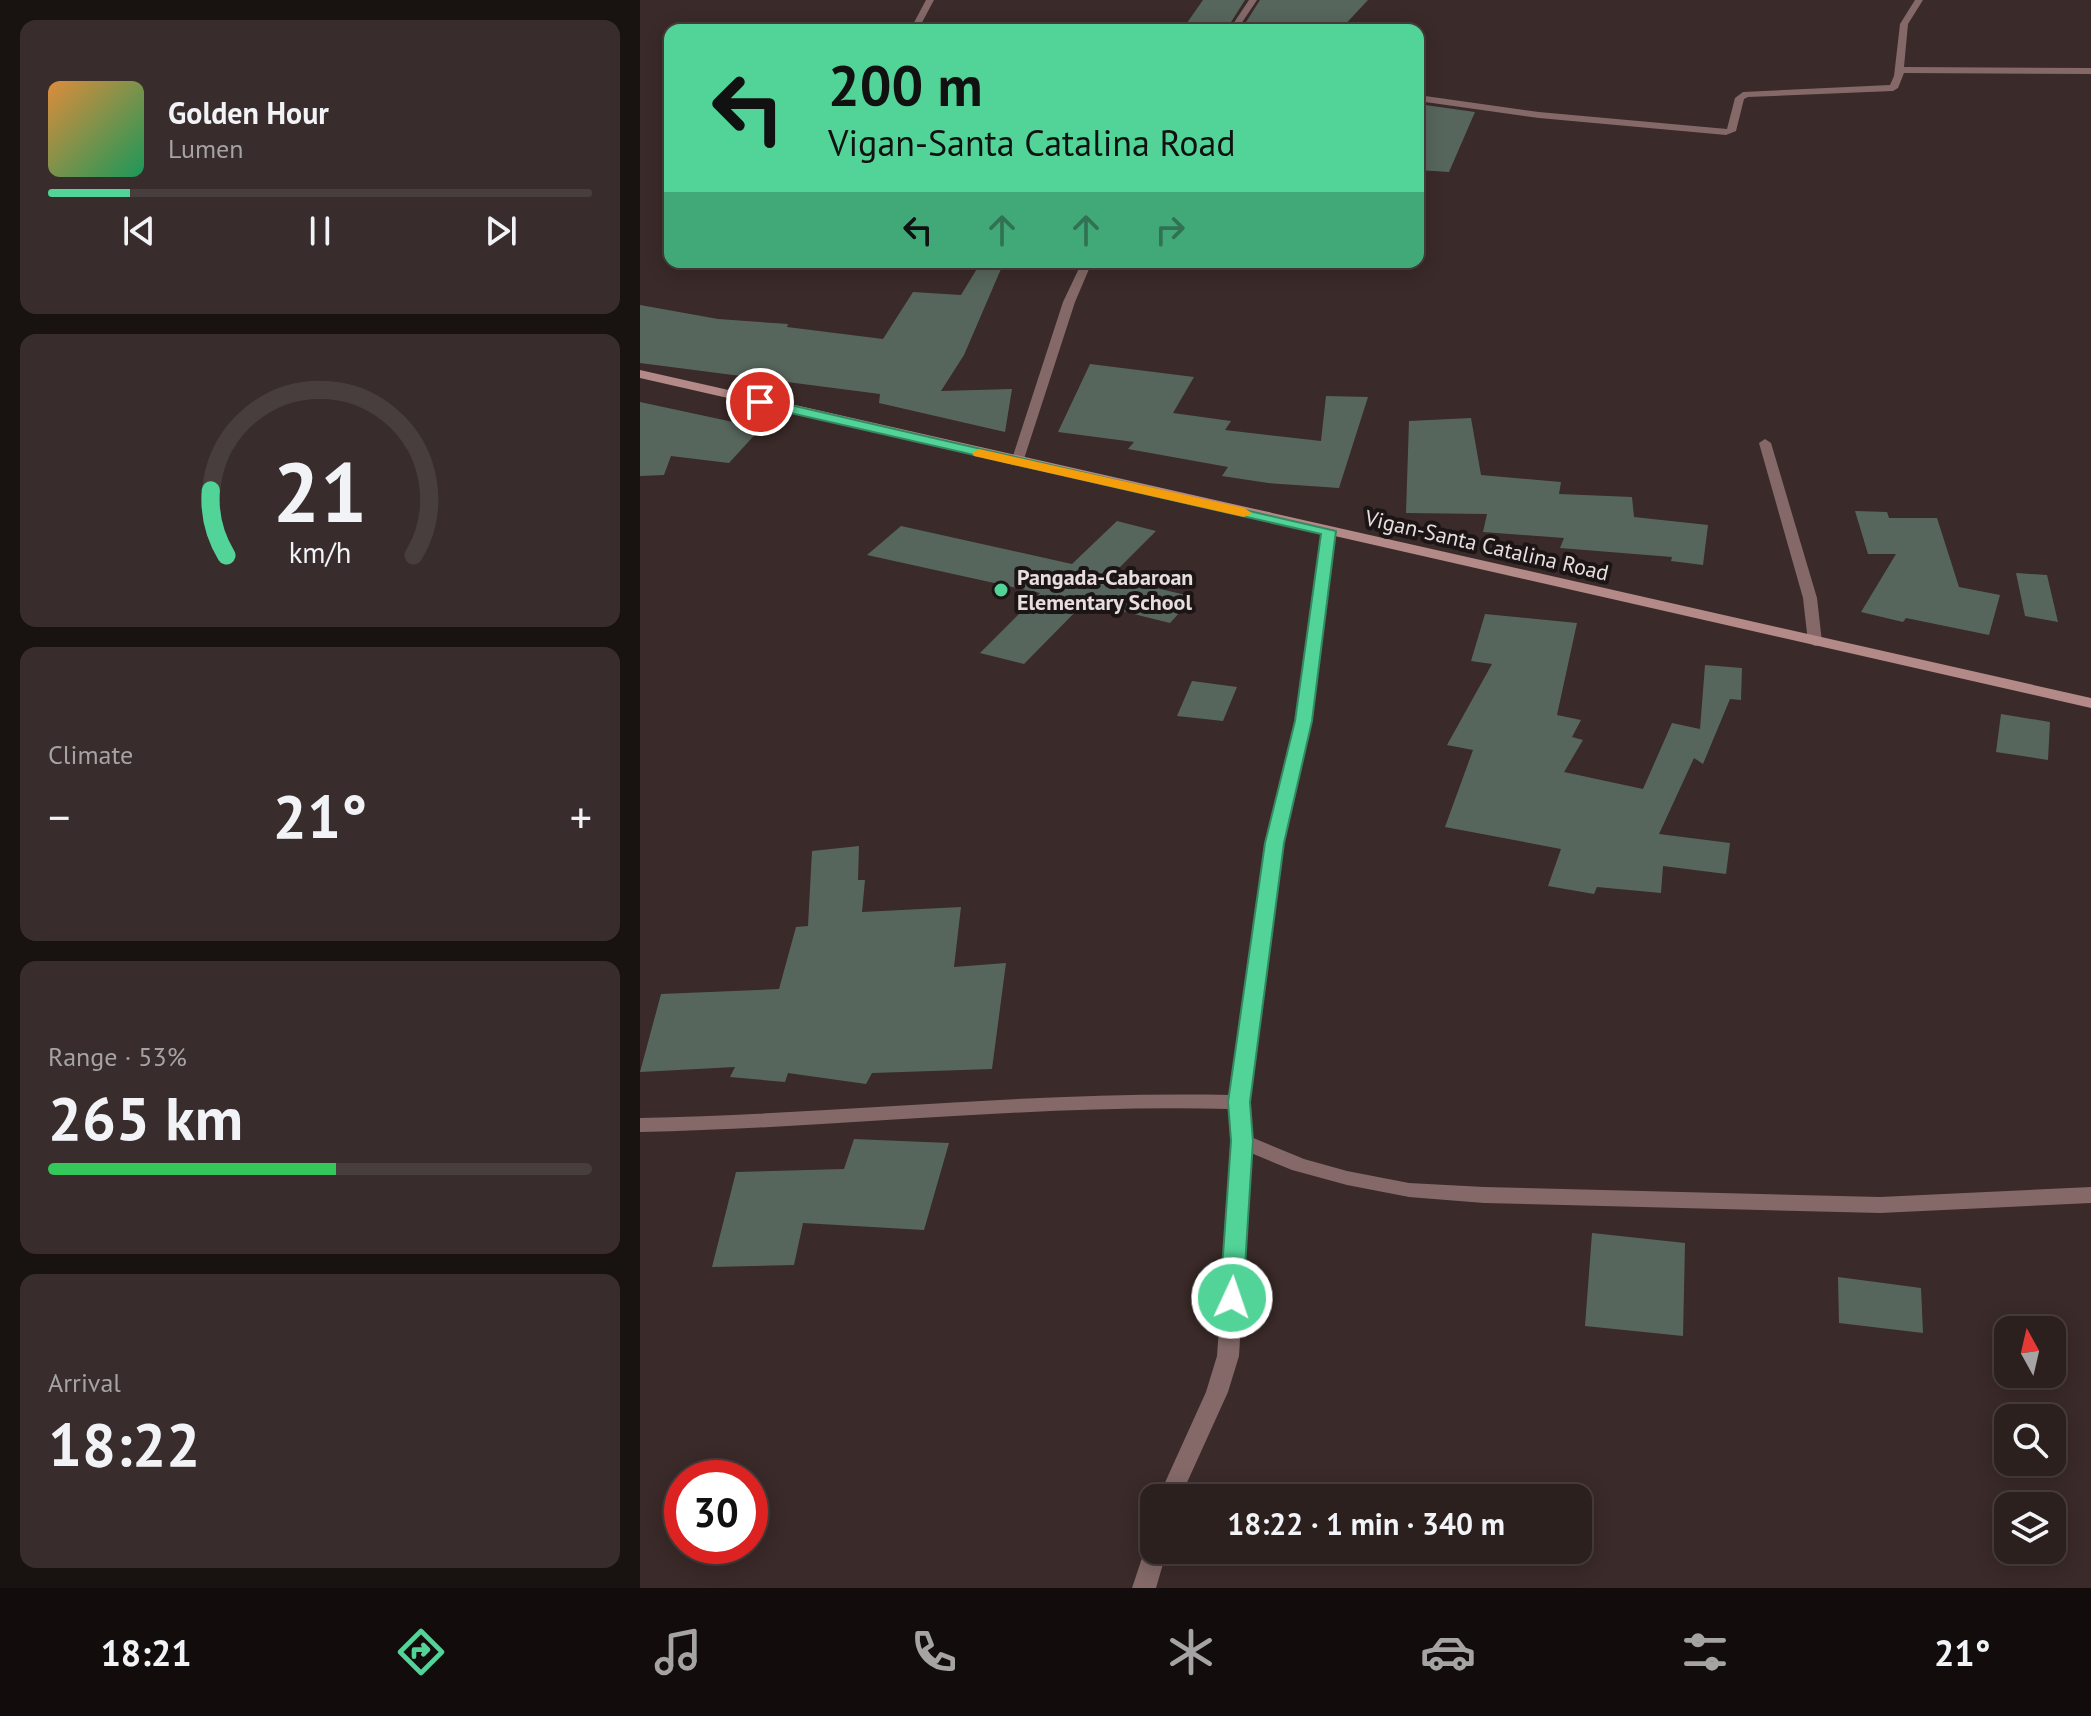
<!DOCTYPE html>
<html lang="en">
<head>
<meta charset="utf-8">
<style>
	:root { --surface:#2c201f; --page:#382d2c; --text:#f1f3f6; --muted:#a6a3a4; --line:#483e3d; --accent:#52d397 }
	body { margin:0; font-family:"PT Sans",sans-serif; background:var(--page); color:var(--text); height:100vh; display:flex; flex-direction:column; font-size:30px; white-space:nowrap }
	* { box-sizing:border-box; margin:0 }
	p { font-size:26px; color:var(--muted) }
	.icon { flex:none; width:44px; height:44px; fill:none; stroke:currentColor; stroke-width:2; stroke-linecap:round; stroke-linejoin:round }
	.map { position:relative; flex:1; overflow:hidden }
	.side { display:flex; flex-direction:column; gap:20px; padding:20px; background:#181211; width:640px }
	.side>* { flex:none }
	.hud { position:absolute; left:24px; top:24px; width:760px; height:244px; border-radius:16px; box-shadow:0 4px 20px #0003,0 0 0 2px var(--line); background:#52d397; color:#111; overflow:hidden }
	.needle { width:52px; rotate:352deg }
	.tools { position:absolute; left:1354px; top:1316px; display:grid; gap:16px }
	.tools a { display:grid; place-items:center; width:72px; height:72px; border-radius:16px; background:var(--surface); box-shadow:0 4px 20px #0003,0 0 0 2px var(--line); font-size:40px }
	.speed { position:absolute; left:24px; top:1460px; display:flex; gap:16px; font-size:40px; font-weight:700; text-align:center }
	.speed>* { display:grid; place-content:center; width:104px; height:104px; border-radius:50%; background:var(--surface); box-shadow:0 4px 20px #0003,0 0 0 2px var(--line); line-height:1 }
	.speed .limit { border:12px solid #d22; background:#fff; color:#111 }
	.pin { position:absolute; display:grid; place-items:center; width:68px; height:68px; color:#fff; margin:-34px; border:4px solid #fff; border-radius:50%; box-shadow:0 2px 8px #0007 }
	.me { position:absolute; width:88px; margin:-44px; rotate:3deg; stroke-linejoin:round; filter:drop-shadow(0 0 6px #0008) }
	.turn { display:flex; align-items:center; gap:28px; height:168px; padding:0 32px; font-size:36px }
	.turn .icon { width:104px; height:104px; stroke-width:2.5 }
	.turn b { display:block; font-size:56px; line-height:68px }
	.lanes { display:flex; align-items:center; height:76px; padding:0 32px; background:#0003; justify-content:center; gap:40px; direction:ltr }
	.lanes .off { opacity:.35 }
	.big { font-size:60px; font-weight:600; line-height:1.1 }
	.side .widget { flex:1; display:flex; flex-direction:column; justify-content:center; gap:12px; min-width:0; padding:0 28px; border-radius:16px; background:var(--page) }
	.side .dial { align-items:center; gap:0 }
	.dial svg { height:208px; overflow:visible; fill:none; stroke:var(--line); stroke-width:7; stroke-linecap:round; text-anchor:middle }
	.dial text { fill:var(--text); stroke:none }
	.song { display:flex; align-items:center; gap:24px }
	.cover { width:96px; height:96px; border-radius:12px; background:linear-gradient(135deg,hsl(30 70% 55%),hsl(150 70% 35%)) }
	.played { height:8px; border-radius:4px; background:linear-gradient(90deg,var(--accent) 15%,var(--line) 15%) }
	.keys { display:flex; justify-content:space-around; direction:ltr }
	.heat { display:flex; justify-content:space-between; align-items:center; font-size:44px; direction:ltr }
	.charge { height:12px; border-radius:6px; background:linear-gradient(90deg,#34c759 53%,var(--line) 0) }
	.trip { position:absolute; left:500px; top:1484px; width:452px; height:80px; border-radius:16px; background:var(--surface); box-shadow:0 4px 20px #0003,0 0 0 2px var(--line); font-weight:600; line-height:80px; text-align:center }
	.menu { display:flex; height:128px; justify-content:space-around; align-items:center; background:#120d0c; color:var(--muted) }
	.menu .icon { width:56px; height:56px }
	.menu .current { color:var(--accent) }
	.menu b { font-size:36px; color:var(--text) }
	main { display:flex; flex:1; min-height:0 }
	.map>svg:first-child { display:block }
</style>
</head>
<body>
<main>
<section class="side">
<div class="widget">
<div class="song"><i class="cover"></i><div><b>Golden Hour</b><p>Lumen</p></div></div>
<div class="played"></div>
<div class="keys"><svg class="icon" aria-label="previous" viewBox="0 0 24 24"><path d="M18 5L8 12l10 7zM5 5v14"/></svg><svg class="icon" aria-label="pause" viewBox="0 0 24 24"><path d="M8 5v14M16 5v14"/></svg><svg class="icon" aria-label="next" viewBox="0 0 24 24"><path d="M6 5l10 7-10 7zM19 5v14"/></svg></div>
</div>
<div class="widget dial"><svg viewBox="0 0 100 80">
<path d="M14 69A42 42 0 1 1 86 69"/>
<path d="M14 69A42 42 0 0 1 8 44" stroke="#52d397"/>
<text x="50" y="56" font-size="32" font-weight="700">21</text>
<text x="50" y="72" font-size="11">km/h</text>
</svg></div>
<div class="widget"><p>Climate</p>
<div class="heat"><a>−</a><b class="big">21°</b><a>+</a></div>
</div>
<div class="widget"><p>Range · 53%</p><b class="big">265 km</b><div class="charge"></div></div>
<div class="widget"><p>Arrival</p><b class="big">18:22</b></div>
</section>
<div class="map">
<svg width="1451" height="1588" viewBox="0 0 1451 1588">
	<rect width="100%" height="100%" fill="#3a2a29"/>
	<path fill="#57665d" d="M 563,0 L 605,0 L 586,30 L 542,30 Z
		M 620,0 L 728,0 L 700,30 L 601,30 Z
		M 778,104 L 835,112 L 809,172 L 778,170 Z
		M 341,262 L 364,262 L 324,355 L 301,391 L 372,389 L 365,432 L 239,403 L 240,394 L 0,363 L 0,305 L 78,319 L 148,324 L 147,327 L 243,339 L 273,292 L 321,295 Z
		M 450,364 L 554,377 L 533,413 L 591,421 L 585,430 L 681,441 L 686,396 L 728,397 L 699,488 L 628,483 L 582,476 L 588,467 L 488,449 L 494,442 L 418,432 Z
		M 0,402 L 121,428 L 89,463 L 31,456 L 24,475 L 0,476 Z
		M 831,418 L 841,475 L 921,482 L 919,494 L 992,497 L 994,517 L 1068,525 L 1063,565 L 1031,561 L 1032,557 L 920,548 L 924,538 L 843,532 L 847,514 L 766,513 L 769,421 Z
		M 1215,511 L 1247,512 L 1249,518 L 1297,518 L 1319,587 L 1360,595 L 1349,635 L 1266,618 L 1263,622 L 1221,612 L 1256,554 L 1228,554 Z
		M 477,521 L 516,531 L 470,577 L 554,597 L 530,623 L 445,602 L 384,664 L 340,653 L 400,593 L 227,555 L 261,526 L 432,564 Z
		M 1376,573 L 1407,575 L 1418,622 L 1385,616 Z
		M 845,614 L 937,623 L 917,715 L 941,720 L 932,737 L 943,740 L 924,772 L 1003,789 L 1032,723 L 1060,729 L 1065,665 L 1102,668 L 1101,700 L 1090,699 L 1063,764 L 1054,758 L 1019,834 L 1090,843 L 1086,874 L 1023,866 L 1021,893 L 957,887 L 954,894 L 908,886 L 921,849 L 805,827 L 833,750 L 807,745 L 852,664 L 831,661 Z
		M 552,681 L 597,687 L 583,721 L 537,716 Z
		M 1361,714 L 1410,722 L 1408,760 L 1356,752 Z
		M 219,846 L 218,880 L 225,880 L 222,912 L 321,907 L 314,967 L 366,963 L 352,1069 L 232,1073 L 226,1084 L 148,1073 L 145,1082 L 90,1077 L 95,1067 L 0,1072 L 21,994 L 139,989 L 156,927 L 168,926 L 172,851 Z
		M 214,1139 L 309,1143 L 284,1230 L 163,1223 L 154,1265 L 72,1267 L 96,1172 L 204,1169 Z
		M 952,1233 L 1045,1243 L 1043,1336 L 945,1326 Z
		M 1198,1277 L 1281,1288 L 1283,1333 L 1199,1323 Z"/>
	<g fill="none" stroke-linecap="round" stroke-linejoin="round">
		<path fill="#846968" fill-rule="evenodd" d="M 286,0 L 294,0 L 278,30 L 270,30 Z
			M 609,0 L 617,0 L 597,30 L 589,30 Z
			M 1275,0 L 1283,0 L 1268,24 L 1264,67 L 1451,68 L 1451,74 L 1264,73 L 1258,88 L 1253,91 L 1108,97 L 1104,99 L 1096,131 L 1086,135 L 899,118 L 778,101 L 778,95 L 899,112 L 1087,129 L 1095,98 L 1103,92 L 1250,85 L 1254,76 L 1260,24 Z
			M 442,262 L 452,262 L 435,302 L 383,462 L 382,465 L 372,465 L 371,462 L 423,302 Z
			M 1125,439 L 1131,443 L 1177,598 L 1182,642 L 1180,645 L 1175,646 L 1168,642 L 1163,598 L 1119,443 Z
			M 689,527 L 696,531 L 671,721 L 642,843 L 608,1102 L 611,1137 L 664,1159 L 707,1171 L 769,1183 L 844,1187 L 1240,1197 L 1451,1187 L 1451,1203 L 1240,1213 L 844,1203 L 769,1197 L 707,1185 L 652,1170 L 611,1153 L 599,1356 L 588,1392 L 540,1498 L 518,1498 L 566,1392 L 577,1356 L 592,1141 L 590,1109 C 393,1104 197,1128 0,1132 L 0,1118 C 197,1114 393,1091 591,1095 L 626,843 L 655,721 L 682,531 Z
			M 514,1540 L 514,1550 L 527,1550 L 516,1588 L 492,1588 L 507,1543 Z"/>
		<path fill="#b48a88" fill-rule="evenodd" d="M 0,370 L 1451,698 L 1451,708 L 0,378 Z"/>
	</g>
	<path fill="#52d397" stroke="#358962" stroke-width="2" d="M 120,398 L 696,531 L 672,721 L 644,843 L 610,1102 L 613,1141 L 603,1298 L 600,1304 L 583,1304 L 580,1298 L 591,1141 L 588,1102 L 625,843 L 655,721 L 681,534 L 115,405 L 115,399 Z"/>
	<path fill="#f59e0b" d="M 339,449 L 604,508 L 612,513 L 604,517 L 334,456 L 332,453 Z"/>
	<circle fill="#52d397" stroke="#1c1515" stroke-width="3" cx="361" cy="590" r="8"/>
	<g text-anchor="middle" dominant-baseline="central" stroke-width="8" stroke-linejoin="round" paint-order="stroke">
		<g font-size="22" fill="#e9dede" stroke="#1c1515">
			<text transform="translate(847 545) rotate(13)">Vigan-Santa Catalina Road</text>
		</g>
		<g font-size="22" font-weight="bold" fill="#e9dede" stroke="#1c1515" text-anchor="start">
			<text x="377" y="577">Pangada-Cabaroan<tspan x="377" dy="25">Elementary School</tspan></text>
		</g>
	</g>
</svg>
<div class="tools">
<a><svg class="needle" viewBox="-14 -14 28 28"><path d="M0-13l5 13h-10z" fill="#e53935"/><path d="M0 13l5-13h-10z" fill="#a6a3a4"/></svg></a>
<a><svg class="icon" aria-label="search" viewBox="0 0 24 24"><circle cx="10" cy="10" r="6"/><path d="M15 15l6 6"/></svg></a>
<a><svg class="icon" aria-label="layers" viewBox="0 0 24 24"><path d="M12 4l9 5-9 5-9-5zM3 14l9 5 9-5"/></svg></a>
</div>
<div class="speed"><div class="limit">30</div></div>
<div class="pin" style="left:120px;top:402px;background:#d93025"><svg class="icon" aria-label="arrive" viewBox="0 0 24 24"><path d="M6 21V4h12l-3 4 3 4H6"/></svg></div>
<svg class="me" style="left:592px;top:1298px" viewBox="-20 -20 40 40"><circle r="17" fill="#52d397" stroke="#fff" stroke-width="3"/><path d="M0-11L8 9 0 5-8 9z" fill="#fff"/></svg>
<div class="trip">18:22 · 1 min · 340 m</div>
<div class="hud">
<div class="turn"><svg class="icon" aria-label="left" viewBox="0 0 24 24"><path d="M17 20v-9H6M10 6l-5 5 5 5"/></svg><div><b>200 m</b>Vigan-Santa Catalina Road</div></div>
<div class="lanes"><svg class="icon" aria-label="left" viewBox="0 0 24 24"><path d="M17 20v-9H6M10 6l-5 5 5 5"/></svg><svg class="icon off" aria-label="ahead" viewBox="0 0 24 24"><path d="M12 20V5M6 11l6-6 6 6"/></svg><svg class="icon off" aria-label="ahead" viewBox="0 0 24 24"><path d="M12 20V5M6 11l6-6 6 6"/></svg><svg class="icon off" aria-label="right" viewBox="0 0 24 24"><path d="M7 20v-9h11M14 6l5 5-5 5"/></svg></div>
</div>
</div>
</main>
<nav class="menu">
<b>18:21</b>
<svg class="icon current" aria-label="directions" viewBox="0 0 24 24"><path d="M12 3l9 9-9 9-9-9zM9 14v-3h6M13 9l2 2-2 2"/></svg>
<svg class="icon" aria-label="music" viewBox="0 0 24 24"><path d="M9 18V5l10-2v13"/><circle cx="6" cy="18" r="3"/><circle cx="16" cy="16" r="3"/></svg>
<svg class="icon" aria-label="phone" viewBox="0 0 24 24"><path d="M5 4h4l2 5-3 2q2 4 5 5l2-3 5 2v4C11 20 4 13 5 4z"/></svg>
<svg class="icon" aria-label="climate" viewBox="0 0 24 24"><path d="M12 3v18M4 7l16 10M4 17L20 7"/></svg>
<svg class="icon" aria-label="car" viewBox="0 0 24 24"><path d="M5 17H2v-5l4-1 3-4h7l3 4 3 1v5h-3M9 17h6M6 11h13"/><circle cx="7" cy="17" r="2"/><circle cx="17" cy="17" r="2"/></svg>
<svg class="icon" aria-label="filters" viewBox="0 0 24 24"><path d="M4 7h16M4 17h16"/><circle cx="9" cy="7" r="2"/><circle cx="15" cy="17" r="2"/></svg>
<b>21°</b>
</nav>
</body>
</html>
